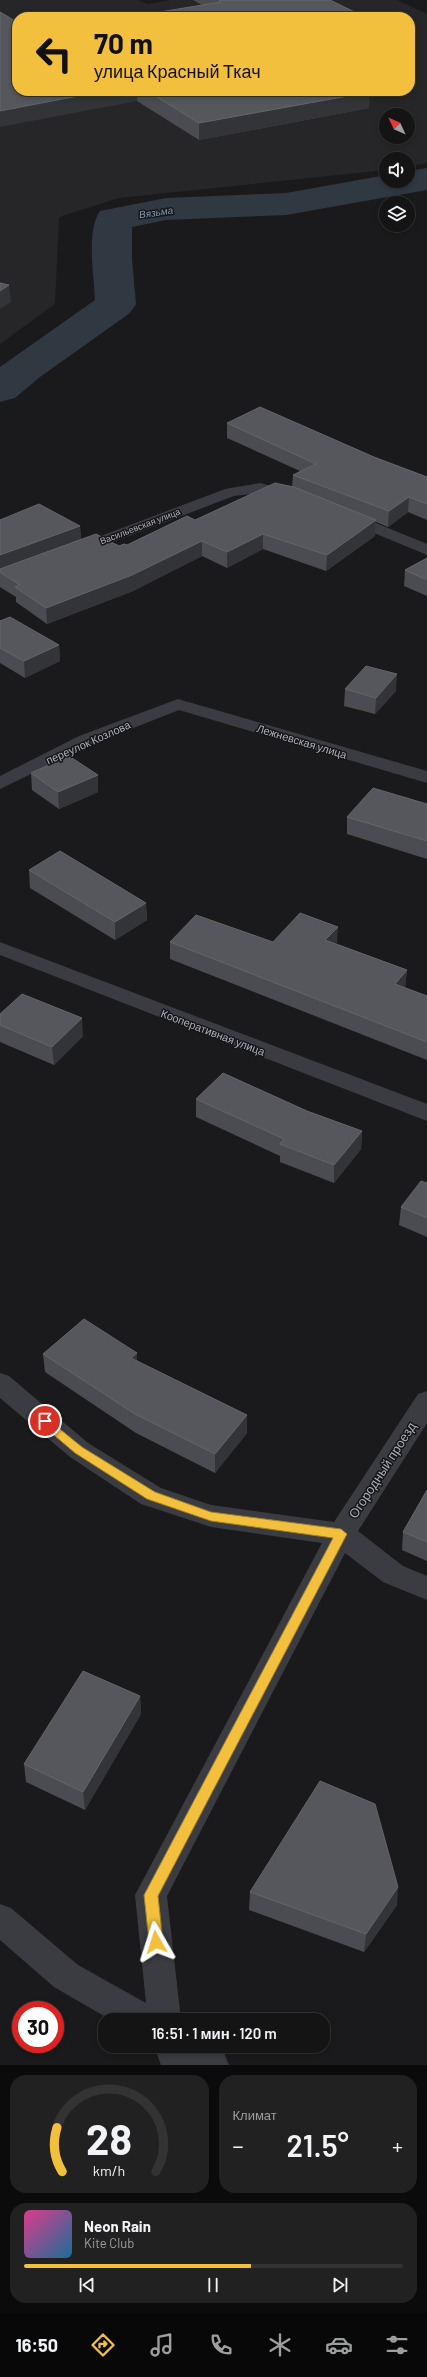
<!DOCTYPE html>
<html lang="ru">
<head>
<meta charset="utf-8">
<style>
	:root { --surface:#141415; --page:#212122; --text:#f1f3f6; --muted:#9d9ea0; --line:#333334; --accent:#f2c03c }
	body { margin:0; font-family:Barlow,sans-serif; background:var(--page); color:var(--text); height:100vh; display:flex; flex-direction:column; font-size:15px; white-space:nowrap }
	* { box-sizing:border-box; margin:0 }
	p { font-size:13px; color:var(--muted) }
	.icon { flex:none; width:22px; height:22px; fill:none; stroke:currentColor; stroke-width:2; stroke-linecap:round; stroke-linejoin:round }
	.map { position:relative; height:2065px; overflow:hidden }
	.drawer { display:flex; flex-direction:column; gap:10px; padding:10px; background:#0b0b0c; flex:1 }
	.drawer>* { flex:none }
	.banner { position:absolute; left:12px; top:12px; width:403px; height:84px; border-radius:16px; box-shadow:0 2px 6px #0003,0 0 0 1px var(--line); background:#f2c03c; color:#111; overflow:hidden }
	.needle { width:26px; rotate:314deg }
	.controls { position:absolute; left:379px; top:108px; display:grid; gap:8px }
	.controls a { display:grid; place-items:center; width:36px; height:36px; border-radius:50%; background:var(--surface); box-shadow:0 2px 6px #0003,0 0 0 1px var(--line); font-size:20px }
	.speed { position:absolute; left:12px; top:2001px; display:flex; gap:8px; font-size:20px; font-weight:700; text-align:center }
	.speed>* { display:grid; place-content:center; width:52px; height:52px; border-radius:50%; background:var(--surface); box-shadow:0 2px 6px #0003,0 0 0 1px var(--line); line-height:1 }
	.speed .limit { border:6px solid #d22; background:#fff; color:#111 }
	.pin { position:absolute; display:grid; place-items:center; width:34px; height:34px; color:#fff; margin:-17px; border:2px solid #fff; border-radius:50%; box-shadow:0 1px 4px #0007 }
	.me { position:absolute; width:44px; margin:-22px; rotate:354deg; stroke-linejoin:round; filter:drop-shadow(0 0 3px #0008) }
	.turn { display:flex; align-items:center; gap:14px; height:84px; padding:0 16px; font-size:18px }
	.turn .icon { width:52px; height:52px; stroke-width:2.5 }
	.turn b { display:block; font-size:28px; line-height:34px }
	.big { font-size:30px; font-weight:600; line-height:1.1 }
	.drawer .card { flex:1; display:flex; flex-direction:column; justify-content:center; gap:6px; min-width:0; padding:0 14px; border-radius:16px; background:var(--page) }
	.drawer .dial { align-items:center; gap:0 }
	.dial svg { height:104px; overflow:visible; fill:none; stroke:var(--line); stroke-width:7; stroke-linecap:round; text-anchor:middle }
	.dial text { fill:var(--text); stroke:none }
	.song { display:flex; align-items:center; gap:12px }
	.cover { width:48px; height:48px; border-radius:6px; background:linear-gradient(135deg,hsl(330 70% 55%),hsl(200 70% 35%)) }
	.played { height:4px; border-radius:2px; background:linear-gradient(90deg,var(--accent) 60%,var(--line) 60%) }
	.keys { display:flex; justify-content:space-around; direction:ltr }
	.heat { display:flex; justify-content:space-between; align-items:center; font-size:22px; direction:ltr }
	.drawer .tiles { flex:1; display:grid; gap:10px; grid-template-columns:1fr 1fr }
	.card:last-child { grid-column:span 2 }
	.trip { position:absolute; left:98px; top:2013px; width:232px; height:40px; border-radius:16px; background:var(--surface); box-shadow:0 2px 6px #0003,0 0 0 1px var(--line); font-weight:600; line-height:40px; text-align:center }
	.tabs { display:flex; height:64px; justify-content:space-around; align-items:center; background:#080808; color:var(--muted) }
	.tabs .icon { width:28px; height:28px }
	.tabs .current { color:var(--accent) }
	.tabs b { font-size:18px; color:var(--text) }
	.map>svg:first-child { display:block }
</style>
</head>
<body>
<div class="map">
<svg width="427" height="2065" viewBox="0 0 427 2065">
	<rect width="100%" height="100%" fill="#1a1a1c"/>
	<path fill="#262629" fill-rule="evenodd" d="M 0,0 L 138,0 L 148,4 L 171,0 L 397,0 L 427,14 L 427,163 L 408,167 L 408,159 L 386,159 L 386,170 L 119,198 L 59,217 L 55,304 L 0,344 ZM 17,17 L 410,17 L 410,91 L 17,91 ZM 386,115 L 408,115 L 408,137 L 386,137 Z"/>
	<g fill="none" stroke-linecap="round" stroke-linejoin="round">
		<path fill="#303841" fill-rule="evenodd" d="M 427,168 L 427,190 L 286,215 L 166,220 L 132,227 L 132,259 L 136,304 L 130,313 L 40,377 L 15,398 L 0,402 L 0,367 L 95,300 C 94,276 86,230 100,211 L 166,198 L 286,193 L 386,175 L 386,181 L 408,181 L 408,171 Z"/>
		<path fill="#3b3c41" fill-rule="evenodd" d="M 260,483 L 298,493 L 300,496 L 298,499 L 292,501 L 260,493 L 234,496 L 84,553 L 72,553 L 70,550 L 72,547 L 225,489 Z
			M 349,512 L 427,544 L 427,555 L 343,520 L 341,517 L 343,514 Z
			M 178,699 L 427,771 L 427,783 L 179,710 L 93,744 L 0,789 L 0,776 L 79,736 Z
			M 0,942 L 427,1104 L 427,1121 L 0,955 Z
			M 0,1373 L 9,1376 L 88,1443 L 161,1488 L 211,1505 L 334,1522 L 418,1394 L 427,1391 L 427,1423 L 358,1531 L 403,1566 L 427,1576 L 427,1600 L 383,1582 L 345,1553 L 167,1896 L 181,2020 L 111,2020 L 54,1987 L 0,1940 L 0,1904 L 11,1908 L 78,1965 L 146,2003 L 135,1895 L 322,1543 L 211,1527 L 141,1504 L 70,1457 L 0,1398 Z
			M 154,2046 L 214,2046 L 224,2053 L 229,2065 L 161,2065 Z"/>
	</g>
	<path fill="#4b4c51" d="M 193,0 L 330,0 L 202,5 Z
		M 17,91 L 367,91 L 369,108 L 199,140 L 137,101 Z
		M 227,423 L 374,457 L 427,477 L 427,520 L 408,512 L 388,527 L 376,522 L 375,536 L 326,571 L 263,549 L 227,568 L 202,556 L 133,591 L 47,624 L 16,602 L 16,597 L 0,587 L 0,520 L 80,526 L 81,539 L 119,546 L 127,545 L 195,520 L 292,487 L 293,475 L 300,471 L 227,438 Z
		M 427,558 L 427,596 L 404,586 L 405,570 Z
		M 0,621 L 59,645 L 60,661 L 25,678 L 0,663 Z
		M 345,689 L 396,691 L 375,714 L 344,706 Z
		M 31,773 L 98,775 L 98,792 L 59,809 L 32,790 Z
		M 427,804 L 427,859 L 347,834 L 347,817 Z
		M 29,870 L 146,903 L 147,920 L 115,940 L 30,888 Z
		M 170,942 L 273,942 L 337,944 L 407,970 L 405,988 L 427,996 L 427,1060 L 170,959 Z
		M 0,1025 L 83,1036 L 54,1065 L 0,1042 Z
		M 196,1099 L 362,1131 L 361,1149 L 334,1183 L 280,1162 L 280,1156 L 196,1117 Z
		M 427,1183 L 427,1237 L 399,1225 L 401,1207 Z
		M 43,1354 L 137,1361 L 247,1433 L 215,1473 L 136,1433 L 45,1372 Z
		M 427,1490 L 427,1561 L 402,1550 L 403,1532 Z
		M 140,1696 L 141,1714 L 85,1810 L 26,1782 L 24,1764 Z
		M 250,1892 L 397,1905 L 364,1952 L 249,1910 Z"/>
	<path fill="#333437" d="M 104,91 L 137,91 L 137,101 L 0,127 L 0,111 Z
		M 370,92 L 369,108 L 199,140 L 199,123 Z
		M 9,285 L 11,302 L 0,309 L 0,291 Z
		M 409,497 L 408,512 L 388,527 L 389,511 Z
		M 376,520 L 375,536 L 326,571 L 327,555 Z
		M 80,526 L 81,541 L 0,571 L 0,555 Z
		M 263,534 L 263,549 L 227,568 L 227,552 Z
		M 202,541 L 202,556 L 133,591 L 47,624 L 46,608 Z
		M 59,645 L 60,661 L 25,678 L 24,661 Z
		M 397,674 L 396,691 L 375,714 L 376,698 Z
		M 98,775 L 98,792 L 59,809 L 58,792 Z
		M 146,903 L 147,920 L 115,940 L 115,922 Z
		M 338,927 L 337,944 L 325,940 Z
		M 407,970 L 405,988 L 395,984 Z
		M 82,1018 L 83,1036 L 54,1065 L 52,1047 Z
		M 362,1131 L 361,1149 L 334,1183 L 334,1165 Z
		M 137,1353 L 137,1371 L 131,1358 Z
		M 247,1415 L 247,1433 L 215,1473 L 215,1454 Z
		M 140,1696 L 141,1714 L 85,1810 L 83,1792 Z
		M 398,1887 L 397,1905 L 364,1952 L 366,1934 Z"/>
	<path fill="#56575d" stroke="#64656c" d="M 219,0 L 330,0 L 365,17 L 129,17 L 221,2 Z
		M 0,12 L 17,22 L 17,91 L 104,91 L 0,111 Z
		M 147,91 L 367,91 L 370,92 L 199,123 Z
		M 0,283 L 9,285 L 0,291 Z
		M 260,407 L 374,457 L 427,477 L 427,504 L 409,497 L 389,511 L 293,475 L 316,464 L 227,423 Z
		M 275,483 L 294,487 L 376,520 L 327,555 L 263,534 L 227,552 L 202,541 L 132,575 L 46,608 L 15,587 L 20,585 L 0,572 L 0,569 L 96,534 L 119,546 L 124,544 L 127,545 L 187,516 L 195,520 Z
		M 39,504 L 80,526 L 0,555 L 0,520 Z
		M 427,558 L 427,580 L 405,570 Z
		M 10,617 L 59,645 L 24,661 L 0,648 L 0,621 Z
		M 366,666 L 397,674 L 376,698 L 345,689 Z
		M 69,756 L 98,775 L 58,792 L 31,773 Z
		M 373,788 L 427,804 L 427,841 L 347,817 Z
		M 60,851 L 146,903 L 115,922 L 29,870 Z
		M 300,913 L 338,927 L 325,940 L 407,970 L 395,984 L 427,996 L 427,1042 L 170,942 L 196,915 L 273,942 Z
		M 22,994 L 82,1018 L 52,1047 L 0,1025 L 0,1014 Z
		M 223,1073 L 307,1111 L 362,1131 L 334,1165 L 280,1144 L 284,1139 L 196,1099 Z
		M 421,1181 L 427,1183 L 427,1218 L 401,1207 Z
		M 84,1319 L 137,1353 L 131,1358 L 247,1415 L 215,1454 L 135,1414 L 43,1354 Z
		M 427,1490 L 427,1542 L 403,1532 Z
		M 83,1671 L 140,1696 L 83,1792 L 24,1764 Z
		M 320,1781 L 375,1804 L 398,1887 L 366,1934 L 250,1892 Z"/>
	<path fill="#f2c03c" stroke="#9d7d27" d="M 45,1417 L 82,1447 L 155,1492 L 211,1512 L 341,1529 L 347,1534 L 158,1896 L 163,1942 L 161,1947 L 156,1948 L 151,1947 L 149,1942 L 144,1895 L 333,1538 L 211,1521 L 147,1499 L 75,1453 L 41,1424 L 41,1418 Z"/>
	<g text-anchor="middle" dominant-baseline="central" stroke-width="3" stroke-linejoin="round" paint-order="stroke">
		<g font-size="9" fill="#adb0bc" stroke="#151517">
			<text transform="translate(140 526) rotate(-21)">Васильевская улица</text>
		</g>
		<g font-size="10" font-style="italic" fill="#849cb6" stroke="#151517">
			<text transform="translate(156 212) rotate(-8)">Вязьма</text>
		</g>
		<g font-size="11" fill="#adb0bc" stroke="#151517">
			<text transform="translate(302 741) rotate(17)">Лежневская улица</text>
			<text transform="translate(88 742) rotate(-24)">переулок Козлова</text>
			<text transform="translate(213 1032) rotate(21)">Кооперативная улица</text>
		</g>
		<g font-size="13" fill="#adb0bc" stroke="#151517">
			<text transform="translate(382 1470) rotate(-57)">Огородный проезд</text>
		</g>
	</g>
</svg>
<div class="controls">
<a><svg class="needle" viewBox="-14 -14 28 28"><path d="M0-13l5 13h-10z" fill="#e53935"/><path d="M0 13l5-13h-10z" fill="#9d9ea0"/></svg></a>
<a><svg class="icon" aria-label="sound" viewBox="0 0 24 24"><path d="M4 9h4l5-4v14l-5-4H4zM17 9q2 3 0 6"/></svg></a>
<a><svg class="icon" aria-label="layers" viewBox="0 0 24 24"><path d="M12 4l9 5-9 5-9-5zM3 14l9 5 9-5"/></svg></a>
</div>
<div class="speed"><div class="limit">30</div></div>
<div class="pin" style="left:45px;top:1421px;background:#d93025"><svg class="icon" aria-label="arrive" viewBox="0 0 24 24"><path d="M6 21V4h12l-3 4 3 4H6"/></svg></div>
<svg class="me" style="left:156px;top:1942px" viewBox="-20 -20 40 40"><path d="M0-17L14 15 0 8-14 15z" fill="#f2c03c" stroke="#fff" stroke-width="4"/></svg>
<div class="trip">16:51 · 1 мин · 120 m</div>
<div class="banner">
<div class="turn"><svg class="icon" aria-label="left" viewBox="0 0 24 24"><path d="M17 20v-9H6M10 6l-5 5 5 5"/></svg><div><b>70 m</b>улица Красный Ткач</div></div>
</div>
</div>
<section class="drawer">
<div class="tiles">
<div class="card dial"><svg viewBox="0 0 100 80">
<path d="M14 69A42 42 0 1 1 86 69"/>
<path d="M14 69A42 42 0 0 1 10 35" stroke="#f2c03c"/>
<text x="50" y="56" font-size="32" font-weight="700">28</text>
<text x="50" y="72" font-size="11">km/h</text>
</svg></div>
<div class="card"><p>Климат</p>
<div class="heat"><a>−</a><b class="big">21.5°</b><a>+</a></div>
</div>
<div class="card">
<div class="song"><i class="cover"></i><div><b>Neon Rain</b><p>Kite Club</p></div></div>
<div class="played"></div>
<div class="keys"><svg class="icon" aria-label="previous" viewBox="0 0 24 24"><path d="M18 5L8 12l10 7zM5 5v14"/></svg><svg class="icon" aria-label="pause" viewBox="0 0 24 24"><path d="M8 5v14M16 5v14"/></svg><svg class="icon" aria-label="next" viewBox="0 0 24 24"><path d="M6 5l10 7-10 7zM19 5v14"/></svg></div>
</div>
</div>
</section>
<nav class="tabs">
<b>16:50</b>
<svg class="icon current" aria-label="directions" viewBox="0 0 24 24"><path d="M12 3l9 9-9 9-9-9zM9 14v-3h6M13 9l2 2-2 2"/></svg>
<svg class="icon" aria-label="music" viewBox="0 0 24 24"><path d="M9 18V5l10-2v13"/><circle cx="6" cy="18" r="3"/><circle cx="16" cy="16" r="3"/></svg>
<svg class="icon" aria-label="phone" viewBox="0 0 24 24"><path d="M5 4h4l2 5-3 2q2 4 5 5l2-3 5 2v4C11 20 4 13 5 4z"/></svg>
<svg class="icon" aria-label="climate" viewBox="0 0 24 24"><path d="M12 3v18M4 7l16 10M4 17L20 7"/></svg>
<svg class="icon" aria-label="car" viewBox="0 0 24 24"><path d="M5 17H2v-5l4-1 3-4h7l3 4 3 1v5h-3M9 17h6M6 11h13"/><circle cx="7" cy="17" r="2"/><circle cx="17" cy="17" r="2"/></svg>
<svg class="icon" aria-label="filters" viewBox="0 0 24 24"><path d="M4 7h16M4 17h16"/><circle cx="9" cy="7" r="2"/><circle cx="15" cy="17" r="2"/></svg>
</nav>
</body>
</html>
